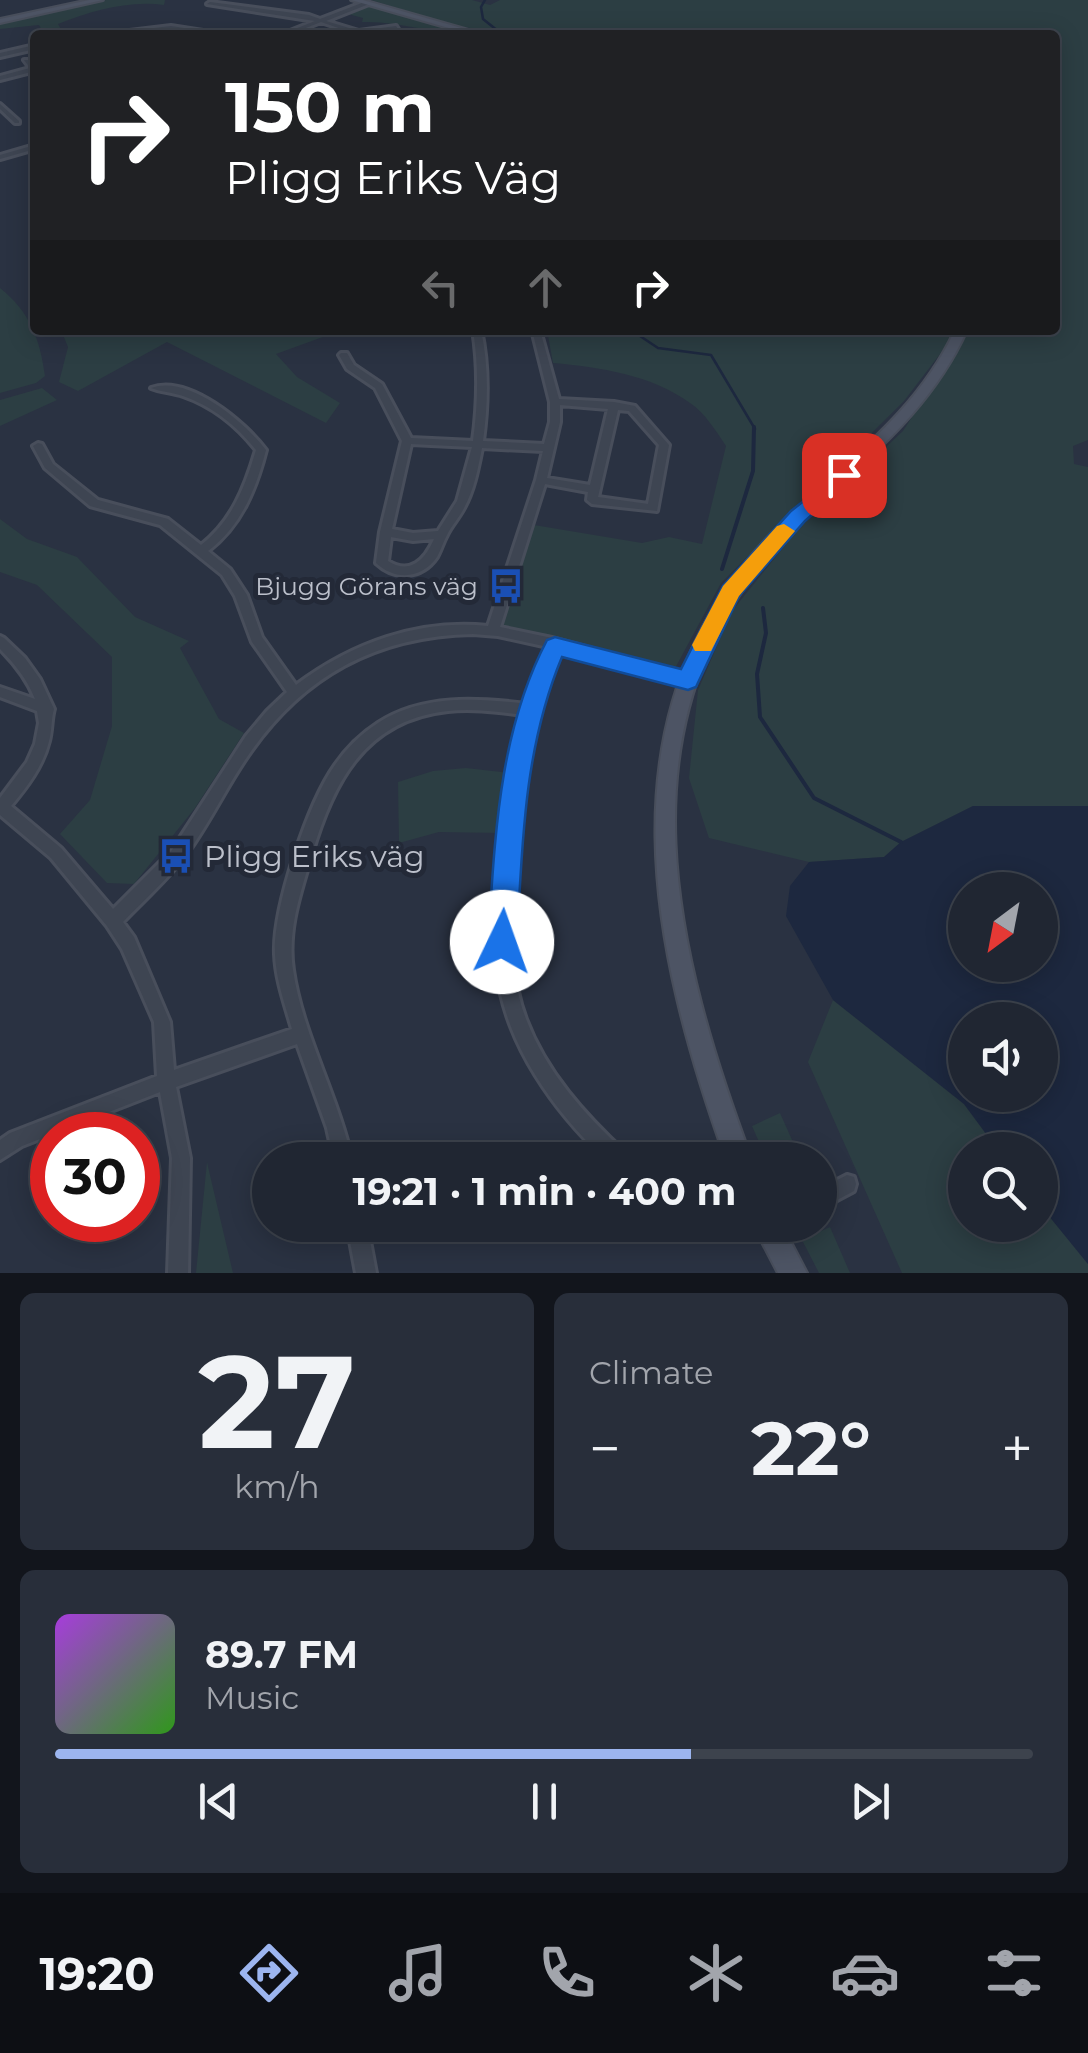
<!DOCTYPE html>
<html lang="en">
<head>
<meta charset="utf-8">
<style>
	:root { --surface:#202632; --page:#282e3a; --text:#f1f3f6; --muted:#a2a5ac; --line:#3d434d; --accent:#9cb5ef }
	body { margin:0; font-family:Montserrat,sans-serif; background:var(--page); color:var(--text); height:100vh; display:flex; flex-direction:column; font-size:38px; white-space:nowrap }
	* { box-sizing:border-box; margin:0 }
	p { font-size:32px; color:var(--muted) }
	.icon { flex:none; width:55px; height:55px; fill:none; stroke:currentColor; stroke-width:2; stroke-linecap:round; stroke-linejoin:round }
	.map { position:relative; height:1273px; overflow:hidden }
	.drawer { display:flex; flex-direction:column; gap:20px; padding:20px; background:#12151c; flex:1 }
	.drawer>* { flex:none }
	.hud { position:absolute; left:30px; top:30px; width:1030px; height:305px; border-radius:10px; box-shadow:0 5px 25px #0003,0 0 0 2px var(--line); background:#202124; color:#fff; overflow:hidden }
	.needle { width:65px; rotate:212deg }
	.fabs { position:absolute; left:948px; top:872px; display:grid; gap:20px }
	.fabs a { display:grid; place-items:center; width:110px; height:110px; border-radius:50%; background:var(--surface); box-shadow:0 5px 25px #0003,0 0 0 2px var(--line); font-size:50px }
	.speed { position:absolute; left:30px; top:1112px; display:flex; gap:20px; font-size:50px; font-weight:700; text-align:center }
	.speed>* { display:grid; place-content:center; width:130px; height:130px; border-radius:50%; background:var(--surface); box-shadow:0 5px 25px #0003,0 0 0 2px var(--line); line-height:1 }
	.speed .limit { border:15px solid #d22; background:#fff; color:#111 }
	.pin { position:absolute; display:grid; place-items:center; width:85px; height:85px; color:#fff; margin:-42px; border-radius:20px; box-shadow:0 5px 15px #0006 }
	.me { position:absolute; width:110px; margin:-55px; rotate:3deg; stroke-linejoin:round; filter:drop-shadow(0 0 8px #0008) }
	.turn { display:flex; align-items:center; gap:35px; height:210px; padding:0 30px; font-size:45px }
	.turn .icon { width:130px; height:130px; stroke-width:2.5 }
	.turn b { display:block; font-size:70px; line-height:85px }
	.lanes { display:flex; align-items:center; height:95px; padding:0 30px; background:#0003; justify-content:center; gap:50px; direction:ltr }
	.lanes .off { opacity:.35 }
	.big { font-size:75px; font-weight:700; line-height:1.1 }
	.drawer .card { flex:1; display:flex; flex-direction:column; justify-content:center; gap:15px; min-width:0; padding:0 35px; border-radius:15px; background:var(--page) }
	.drawer .dial { align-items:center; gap:0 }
	.dial b { font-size:130px; line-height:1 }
	.song { display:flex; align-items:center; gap:30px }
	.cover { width:120px; height:120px; border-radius:15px; background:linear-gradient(135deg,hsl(280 70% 55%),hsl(110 70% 35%)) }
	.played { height:10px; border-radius:5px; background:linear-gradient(90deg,var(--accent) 65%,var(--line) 65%) }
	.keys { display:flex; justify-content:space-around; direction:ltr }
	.heat { display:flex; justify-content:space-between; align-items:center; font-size:55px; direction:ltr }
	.drawer .tiles { flex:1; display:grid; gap:20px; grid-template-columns:1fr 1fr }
	.card:last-child { grid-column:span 2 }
	.trip { position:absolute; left:252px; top:1142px; width:585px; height:100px; border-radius:50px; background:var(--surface); box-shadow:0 5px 25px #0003,0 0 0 2px var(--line); font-weight:700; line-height:100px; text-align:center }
	.dock { display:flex; height:160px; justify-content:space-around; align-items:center; background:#0d0f14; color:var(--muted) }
	.dock .icon { width:70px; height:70px }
	.dock .current { color:var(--accent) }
	.dock b { font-size:45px; color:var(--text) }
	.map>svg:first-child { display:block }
</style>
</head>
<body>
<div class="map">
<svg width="1088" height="1273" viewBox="0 0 1088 1273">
	<rect width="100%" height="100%" fill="#2a3242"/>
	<path fill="#2c3e43" d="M 106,0 L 175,0 L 165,0 L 164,5 C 129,0 91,11 58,24 L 62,31 L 44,34 L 39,25 L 0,29 L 0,23 Z
		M 371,0 L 472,0 L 490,5 L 500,0 L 1088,0 L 1088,440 L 1073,446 L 1074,464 L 1088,467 L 1088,806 L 973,806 L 901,842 L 884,857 L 809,862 L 709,838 L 689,778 L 698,690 L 732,611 L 799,528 L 903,431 L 968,330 L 1055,330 L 1055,35 L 510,35 L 453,25 Z
		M 369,6 L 476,35 C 437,35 401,21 362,22 L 363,18 L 348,14 Z
		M 0,288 C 30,312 40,339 45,376 L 36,383 L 0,393 Z
		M 61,330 L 342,330 L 276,354 L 297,377 L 340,403 L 326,423 L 167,342 L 78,391 L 59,382 L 68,347 Z
		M 547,330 L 953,330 L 950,341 L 904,401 L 721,583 L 673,672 L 501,626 L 534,525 L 642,543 L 669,537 L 702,544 L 726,446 C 716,431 705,413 690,403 C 652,375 599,367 553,363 Z
		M 42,388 L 57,400 L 0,426 L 0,400 Z
		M 0,519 L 27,539 L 77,557 L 135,617 L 189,641 L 180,648 L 219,719 L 244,733 L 195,808 L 134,884 L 107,883 L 60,834 L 90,800 L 112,726 L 112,657 L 37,585 L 0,572 Z
		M 466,768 L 510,773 L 502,833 L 439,832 L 399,843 L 398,782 L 433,771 Z
		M 833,1000 L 964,1104 L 998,1150 L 965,1150 L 965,1225 L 1040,1225 L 1040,1205 L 1088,1264 L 1088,1273 L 902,1273 L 808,1062 Z
		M 780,1113 L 801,1160 L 767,1160 L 752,1126 Z
		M 207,1162 L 209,1171 L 233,1273 L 196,1273 Z
		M 830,1227 L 850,1273 L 819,1273 L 802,1240 Z"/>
	<path fill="#1d283f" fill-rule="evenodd" d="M 973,806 L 1088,806 L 1088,1264 L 1040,1205 L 1040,1150 L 998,1150 L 964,1104 L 833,1000 L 786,916 L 790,886 L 809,862 L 884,857 L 901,842 ZM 965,890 L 1040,890 L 1040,965 L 965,965 ZM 965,1020 L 1040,1020 L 1040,1095 L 965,1095 Z"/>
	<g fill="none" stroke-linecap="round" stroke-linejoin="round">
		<path stroke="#1d283f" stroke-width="2.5" d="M 485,0 L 481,7 L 483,19 L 503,35
			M 631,330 L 658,348 L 711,355 L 755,429"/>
		<path stroke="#1d283f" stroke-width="4" d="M 722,569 L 753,471 L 754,427
			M 763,608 L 766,633 L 757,674 L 760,717 L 814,798 L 901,842"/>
		<defs>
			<path id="street" d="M 367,1 L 369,4 L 326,21 L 359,31 L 396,26 L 398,29 L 359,35 L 321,22 L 288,35 L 280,35 L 315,21 L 207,4 L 210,2 L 309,15 L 320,19 Z
				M 171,26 L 229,35 L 171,30 L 96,35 Z
				M 35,45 L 35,49 L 0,57 L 0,53 Z
				M 24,60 L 28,60 L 35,67 L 35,71 L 0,80 L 0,76 L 30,68 Z
				M 0,104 L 19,121 L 19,123 L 15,123 L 0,109 Z
				M 35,145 L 35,149 L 0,159 L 0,155 Z
				M 473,330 L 481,330 C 489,367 488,404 483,441 L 544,444 L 550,422 L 550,402 L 532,330 L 540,330 L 559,399 L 614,402 L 635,406 L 669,445 L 657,511 L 592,504 L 587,500 L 588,492 L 545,484 L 500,627 L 552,638 L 688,675 L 693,676 L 695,680 L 693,684 L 688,685 L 560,649 C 530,727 518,807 513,890 C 511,934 510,977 526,1019 C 546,1072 585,1115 626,1153 L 628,1160 L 606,1160 C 554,1111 506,1045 497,972 C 493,937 497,900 500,865 C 504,814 511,764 524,715 C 499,712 473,708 448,711 C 364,720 332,784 311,857 C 300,894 287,931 293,970 C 302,1033 338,1096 352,1160 L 334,1160 L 327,1128 L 297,1044 L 176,1087 L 190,1158 L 188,1273 L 168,1273 L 172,1158 L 160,1092 L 22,1146 L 0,1160 L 0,1140 L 10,1133 L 157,1076 L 154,1022 L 122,949 L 107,926 L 51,858 L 0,815 L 0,798 L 27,762 L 35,744 L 39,723 L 37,711 L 0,697 L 0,687 L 35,699 C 27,679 15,664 0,649 L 0,636 L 4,638 L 25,658 L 40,679 L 54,709 C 51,719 52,730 49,741 C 43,766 27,787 11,806 L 61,848 L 113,909 L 172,850 L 246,736 L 267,711 L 287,692 L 252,642 L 235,596 L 222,575 L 160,525 L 90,506 L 45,468 L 33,446 L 38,443 L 42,444 L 53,464 L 98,500 L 168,519 L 201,545 C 232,521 245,487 256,450 C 237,426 212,406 183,396 C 172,392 161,392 151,388 C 188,374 245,422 266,450 C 256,489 241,526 208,551 L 230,569 L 247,595 L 262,637 L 296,685 C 352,643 418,619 488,626 L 536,480 L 543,451 L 482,448 C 478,468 474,490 464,508 C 459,518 451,526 447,535 C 443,542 441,550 437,557 C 422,579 395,581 376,563 L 380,532 L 402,441 L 375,388 L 347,369 L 339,355 L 341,353 L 347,353 L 354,365 L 382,384 L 411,438 L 473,441 C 478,404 479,367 473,330 ZM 560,405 L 608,409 L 590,485 L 547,478 L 560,422 ZM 618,410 L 629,411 L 659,445 L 648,504 L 598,497 ZM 411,444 L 472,447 L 457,501 L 438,531 L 413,533 L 392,529 ZM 391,537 L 413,541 L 434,539 C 425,560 410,575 388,561 ZM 473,634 L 498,636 L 548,647 L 527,704 C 478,698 422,694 378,723 C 361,734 346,749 335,765 C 308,803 273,908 275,954 C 276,980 285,1004 292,1029 L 174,1070 L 170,1022 L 134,937 L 123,922 C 144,900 168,879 186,855 C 209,824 225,789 247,757 C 302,676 376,636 473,634 Z
				M 847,1175 L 854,1177 L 856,1184 L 854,1191 L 820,1209 L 820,1189 Z
				M 347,1225 L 367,1225 L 376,1273 L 356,1273 Z"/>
			<path id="secondary" d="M 89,0 L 103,0 L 0,23 L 0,19 Z
				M 351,0 L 363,0 L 486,35 L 473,35 Z
				M 955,330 L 967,330 C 926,422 846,474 779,545 C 614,722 677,959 752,1160 L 726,1160 C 652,953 598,715 768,537 C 835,468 913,420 955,330 Z
				M 753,1225 L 782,1225 L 807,1273 L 778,1273 Z"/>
		</defs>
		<use href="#street" stroke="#484e5b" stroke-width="6"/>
		<use href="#secondary" stroke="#484e5b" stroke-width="4"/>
		<use href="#street" fill="#3e4552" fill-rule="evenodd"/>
		<use href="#secondary" fill="#4d5464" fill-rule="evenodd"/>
	</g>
	<path fill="#1a73e8" stroke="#114b97" stroke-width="2.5" d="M 844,469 L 851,471 L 851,480 L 805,521 L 739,596 L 696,687 L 688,690 L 562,657 C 524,748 522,845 517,942 L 513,952 L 502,956 L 492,952 L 488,942 C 495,839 498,733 547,640 L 555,637 L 681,669 L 723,586 L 791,511 Z"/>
	<path fill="#f59e0b" d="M 784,524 L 795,531 L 739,596 L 711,651 L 695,651 L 692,645 L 723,586 L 777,526 Z"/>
	<defs>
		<symbol id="bus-bare" viewBox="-9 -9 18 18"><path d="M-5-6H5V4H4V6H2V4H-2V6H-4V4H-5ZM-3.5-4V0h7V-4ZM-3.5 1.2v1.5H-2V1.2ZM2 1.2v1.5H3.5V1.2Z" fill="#1a4fb4" stroke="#232937" stroke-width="2.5" paint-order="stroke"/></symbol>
	</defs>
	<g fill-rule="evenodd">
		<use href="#bus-bare" x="481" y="561" width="50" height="50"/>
		<use href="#bus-bare" x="151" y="831" width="50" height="50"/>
	</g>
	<g text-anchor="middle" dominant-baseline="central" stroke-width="10" stroke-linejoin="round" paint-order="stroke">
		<g font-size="25" fill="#bcc0cb" stroke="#232937" text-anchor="end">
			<text x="478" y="586">Bjugg Görans väg</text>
		</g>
		<g font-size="30" fill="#bcc0cb" stroke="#232937" text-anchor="start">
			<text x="204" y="856">Pligg Eriks väg</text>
		</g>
	</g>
</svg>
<div class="fabs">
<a><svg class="needle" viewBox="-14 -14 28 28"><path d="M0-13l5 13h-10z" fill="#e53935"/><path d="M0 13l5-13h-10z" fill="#a2a5ac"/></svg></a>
<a><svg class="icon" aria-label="sound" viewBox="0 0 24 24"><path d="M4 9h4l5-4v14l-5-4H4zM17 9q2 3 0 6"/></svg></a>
<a><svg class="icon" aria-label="search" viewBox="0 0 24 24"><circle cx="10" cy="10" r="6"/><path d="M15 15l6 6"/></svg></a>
</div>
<div class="speed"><div class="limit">30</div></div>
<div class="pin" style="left:844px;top:475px;background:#d93025"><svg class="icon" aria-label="arrive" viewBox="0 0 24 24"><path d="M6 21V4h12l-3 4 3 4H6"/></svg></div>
<svg class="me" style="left:502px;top:942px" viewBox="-20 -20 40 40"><circle r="19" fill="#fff"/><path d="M0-13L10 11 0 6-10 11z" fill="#1a73e8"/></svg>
<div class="trip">19:21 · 1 min · 400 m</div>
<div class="hud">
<div class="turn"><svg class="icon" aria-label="right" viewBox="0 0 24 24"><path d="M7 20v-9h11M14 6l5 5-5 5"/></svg><div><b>150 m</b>Pligg Eriks Väg</div></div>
<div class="lanes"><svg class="icon off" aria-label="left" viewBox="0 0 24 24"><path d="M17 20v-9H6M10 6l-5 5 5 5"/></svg><svg class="icon off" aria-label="ahead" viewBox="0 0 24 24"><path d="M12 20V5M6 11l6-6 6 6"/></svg><svg class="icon" aria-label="right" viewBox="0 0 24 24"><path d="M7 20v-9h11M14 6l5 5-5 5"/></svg></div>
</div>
</div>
<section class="drawer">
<div class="tiles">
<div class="card dial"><b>27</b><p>km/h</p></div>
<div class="card"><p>Climate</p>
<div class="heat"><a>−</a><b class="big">22°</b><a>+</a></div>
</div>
<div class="card">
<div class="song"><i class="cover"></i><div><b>89.7 FM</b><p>Music</p></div></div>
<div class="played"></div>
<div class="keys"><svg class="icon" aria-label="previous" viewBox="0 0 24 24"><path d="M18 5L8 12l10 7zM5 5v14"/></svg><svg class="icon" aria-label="pause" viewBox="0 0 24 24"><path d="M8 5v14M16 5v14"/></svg><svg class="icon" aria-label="next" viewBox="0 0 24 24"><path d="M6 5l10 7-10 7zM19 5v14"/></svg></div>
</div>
</div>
</section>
<nav class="dock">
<b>19:20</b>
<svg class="icon current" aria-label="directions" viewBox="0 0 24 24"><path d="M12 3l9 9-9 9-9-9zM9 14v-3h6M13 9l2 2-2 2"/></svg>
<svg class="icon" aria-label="music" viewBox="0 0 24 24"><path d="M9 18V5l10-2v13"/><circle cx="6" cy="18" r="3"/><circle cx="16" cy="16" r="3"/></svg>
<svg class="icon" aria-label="phone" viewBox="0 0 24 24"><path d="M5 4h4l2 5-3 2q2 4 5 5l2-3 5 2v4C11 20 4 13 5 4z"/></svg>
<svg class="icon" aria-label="climate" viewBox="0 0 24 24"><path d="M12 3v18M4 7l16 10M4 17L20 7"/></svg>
<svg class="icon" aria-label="car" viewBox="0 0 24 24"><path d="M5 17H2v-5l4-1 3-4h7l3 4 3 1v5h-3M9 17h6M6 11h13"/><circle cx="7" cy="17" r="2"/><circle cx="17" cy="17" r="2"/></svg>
<svg class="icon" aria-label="filters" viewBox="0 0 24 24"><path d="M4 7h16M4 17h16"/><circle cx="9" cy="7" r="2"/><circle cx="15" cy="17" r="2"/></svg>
</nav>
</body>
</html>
